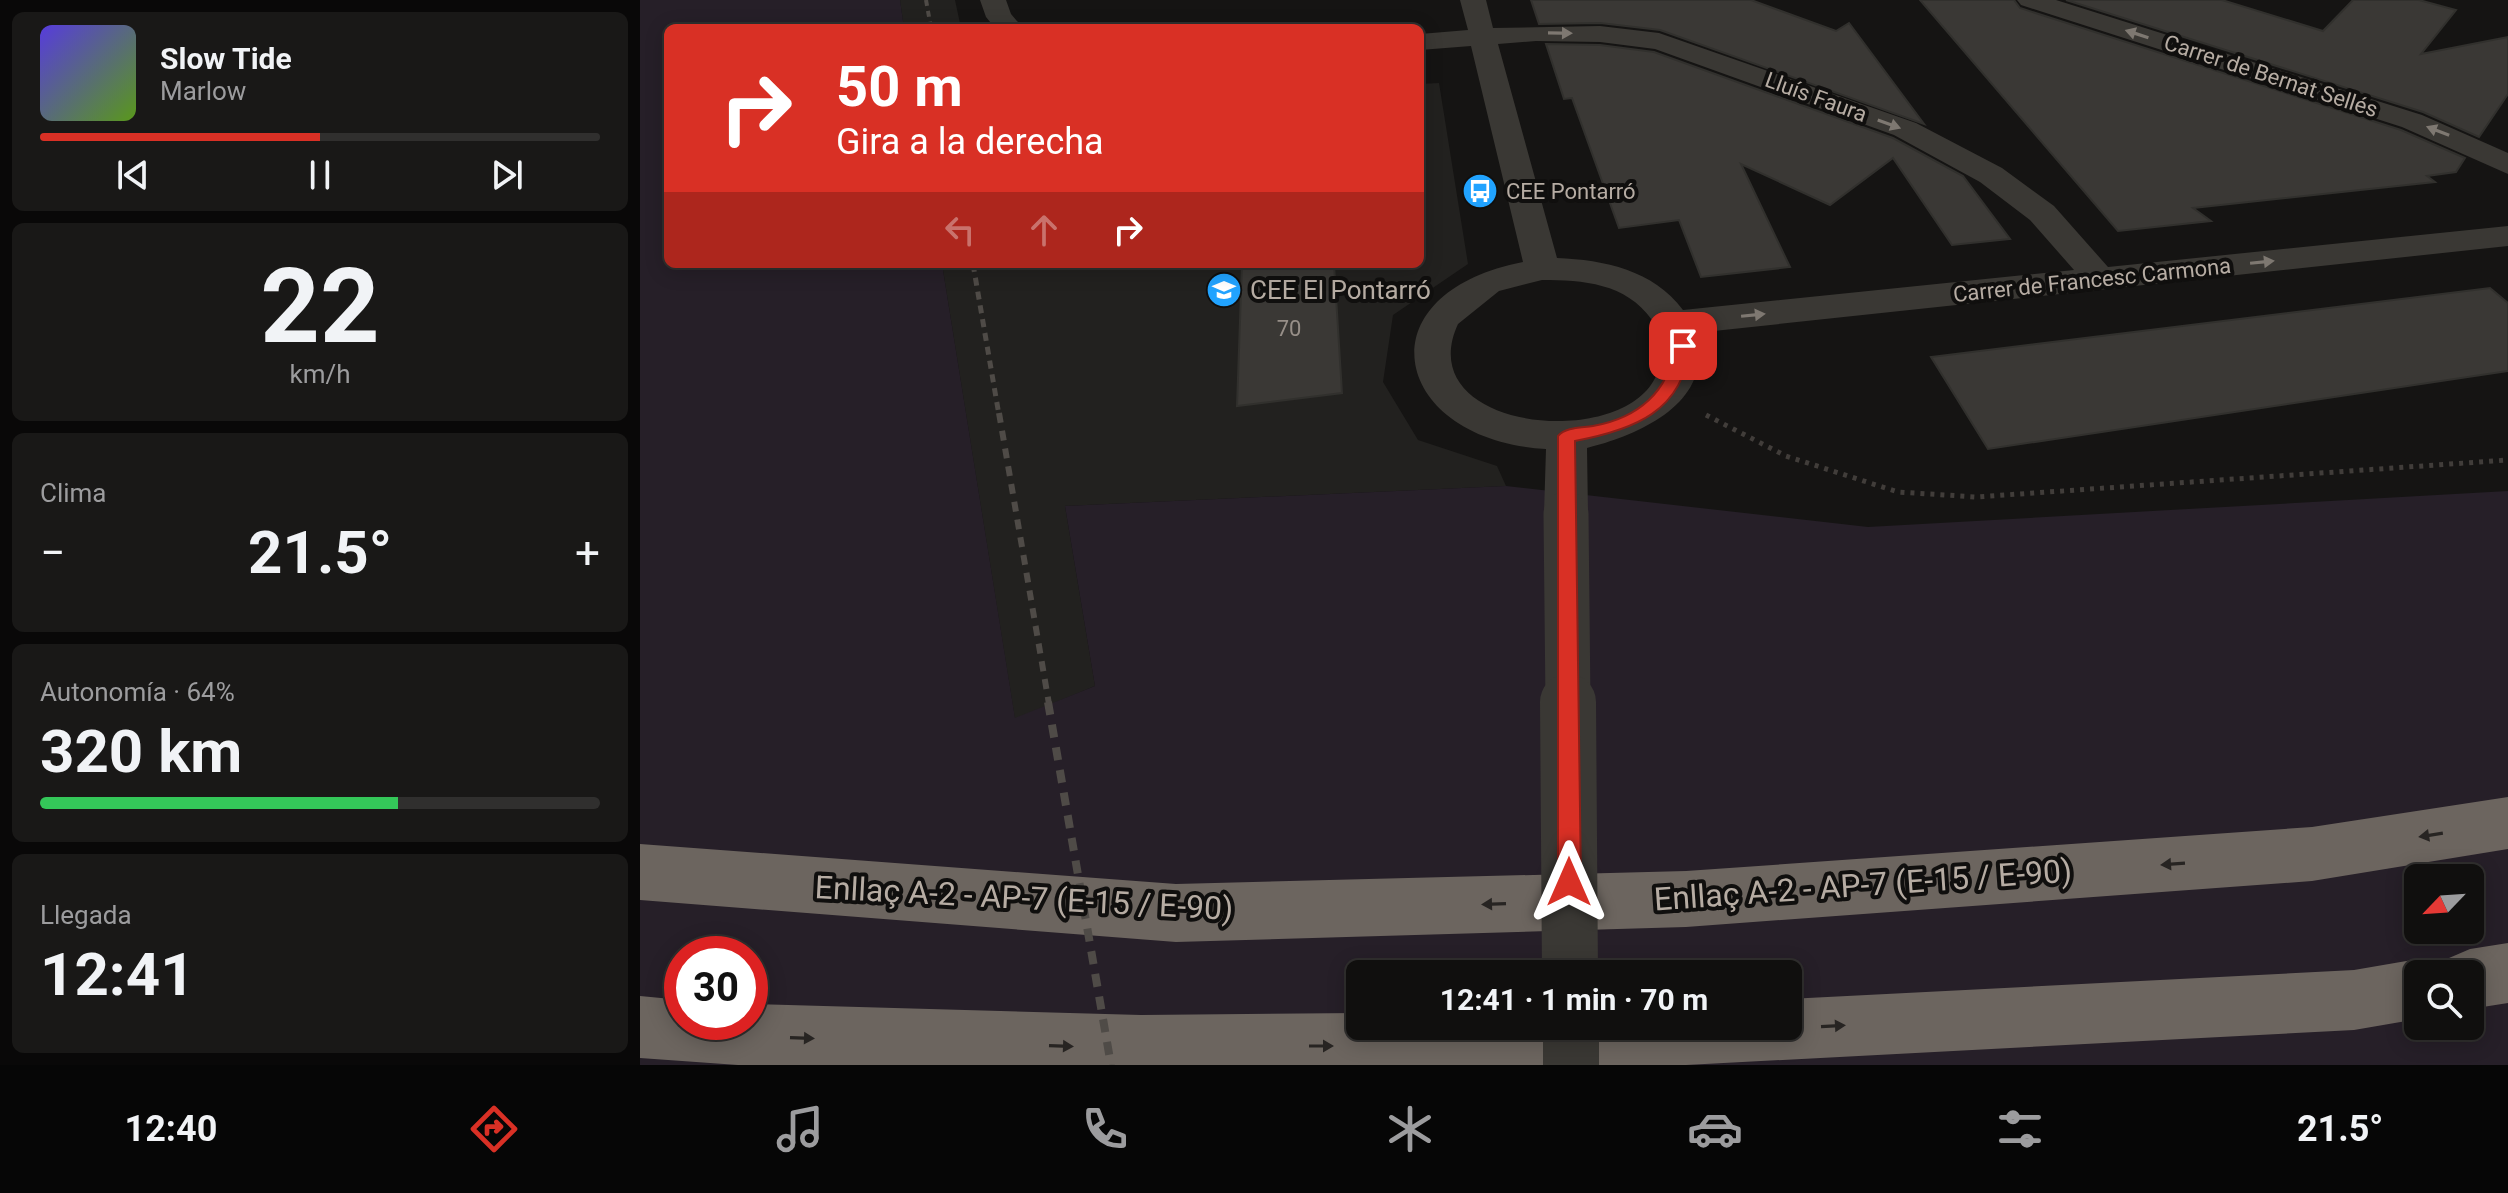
<!DOCTYPE html>
<html lang="es">
<head>
<meta charset="utf-8">
<style>
	:root { --surface:#100f0e; --page:#191817; --text:#f1f3f6; --muted:#9c9c9e; --line:#302f2e; --accent:#d93025 }
	body { margin:0; font-family:Roboto,sans-serif; background:var(--page); color:var(--text); height:100vh; display:flex; flex-direction:column; font-size:30px; white-space:nowrap }
	* { box-sizing:border-box; margin:0 }
	p { font-size:26px; color:var(--muted) }
	.icon { flex:none; width:44px; height:44px; fill:none; stroke:currentColor; stroke-width:2; stroke-linecap:round; stroke-linejoin:round }
	.map { position:relative; flex:1; overflow:hidden }
	.drawer { display:flex; flex-direction:column; gap:12px; padding:12px; background:#090808; width:640px }
	.drawer>* { flex:none }
	.top-card { position:absolute; left:24px; top:24px; width:760px; height:244px; border-radius:12px; box-shadow:0 4px 20px #0003,0 0 0 2px var(--line); background:#d93025; color:#fff; overflow:hidden }
	.needle { width:52px; rotate:245deg }
	.controls { position:absolute; left:1764px; top:864px; display:grid; gap:16px }
	.controls a { display:grid; place-items:center; width:80px; height:80px; border-radius:12px; background:var(--surface); box-shadow:0 4px 20px #0003,0 0 0 2px var(--line); font-size:40px }
	.speed { position:absolute; left:24px; top:936px; display:flex; gap:16px; font-size:40px; font-weight:700; text-align:center }
	.speed>* { display:grid; place-content:center; width:104px; height:104px; border-radius:50%; background:var(--surface); box-shadow:0 4px 20px #0003,0 0 0 2px var(--line); line-height:1 }
	.speed .limit { border:12px solid #d22; background:#fff; color:#111 }
	.pin { position:absolute; display:grid; place-items:center; width:68px; height:68px; color:#fff; margin:-34px; border-radius:16px; box-shadow:0 4px 12px #0006 }
	.me { position:absolute; width:88px; margin:-44px; rotate:0deg; stroke-linejoin:round; filter:drop-shadow(0 0 6px #0008) }
	.turn { display:flex; align-items:center; gap:28px; height:168px; padding:0 40px; font-size:36px }
	.turn .icon { width:104px; height:104px; stroke-width:2.5 }
	.turn b { display:block; font-size:56px; line-height:68px }
	.lanes { display:flex; align-items:center; height:76px; padding:0 40px; background:#0003; justify-content:center; gap:40px; direction:ltr }
	.lanes .off { opacity:.35 }
	.big { font-size:60px; font-weight:700; line-height:1.1 }
	.drawer .widget { flex:1; display:flex; flex-direction:column; justify-content:center; gap:12px; min-width:0; padding:0 28px; border-radius:12px; background:var(--page) }
	.drawer .dial { align-items:center; gap:0 }
	.dial b { font-size:104px; line-height:1 }
	.song { display:flex; align-items:center; gap:24px }
	.cover { width:96px; height:96px; border-radius:12px; background:linear-gradient(135deg,hsl(250 70% 55%),hsl(90 70% 35%)) }
	.played { height:8px; border-radius:4px; background:linear-gradient(90deg,var(--accent) 50%,var(--line) 50%) }
	.keys { display:flex; justify-content:space-around; direction:ltr }
	.heat { display:flex; justify-content:space-between; align-items:center; font-size:44px; direction:ltr }
	.charge { height:12px; border-radius:6px; background:linear-gradient(90deg,#34c759 64%,var(--line) 0) }
	.trip { position:absolute; left:706px; top:960px; width:456px; height:80px; border-radius:12px; background:var(--surface); box-shadow:0 4px 20px #0003,0 0 0 2px var(--line); font-weight:700; line-height:80px; text-align:center }
	.dock { display:flex; height:128px; justify-content:space-around; align-items:center; background:#060606; color:var(--muted) }
	.dock .icon { width:56px; height:56px }
	.dock .selected { color:var(--accent) }
	.dock b { font-size:36px; color:var(--text) }
	main { display:flex; flex:1; min-height:0 }
	.map>svg:first-child { display:block }
</style>
</head>
<body>
<main>
<section class="drawer">
<div class="widget">
<div class="song"><i class="cover"></i><div><b>Slow Tide</b><p>Marlow</p></div></div>
<div class="played"></div>
<div class="keys"><svg class="icon" aria-label="previous" viewBox="0 0 24 24"><path d="M18 5L8 12l10 7zM5 5v14"/></svg><svg class="icon" aria-label="pause" viewBox="0 0 24 24"><path d="M8 5v14M16 5v14"/></svg><svg class="icon" aria-label="next" viewBox="0 0 24 24"><path d="M6 5l10 7-10 7zM19 5v14"/></svg></div>
</div>
<div class="widget dial"><b>22</b><p>km/h</p></div>
<div class="widget"><p>Clima</p>
<div class="heat"><a>−</a><b class="big">21.5°</b><a>+</a></div>
</div>
<div class="widget"><p>Autonomía · 64%</p><b class="big">320 km</b><div class="charge"></div></div>
<div class="widget"><p>Llegada</p><b class="big">12:41</b></div>
</section>
<div class="map">
<svg width="1868" height="1065" viewBox="0 0 1868 1065">
	<rect width="100%" height="100%" fill="#151413"/>
	<path fill="#22211f" d="M 260,0 L 315,0 L 321,28 L 264,28 Z
		M 799,83 L 828,264 L 753,315 L 743,382 L 778,440 L 857,466 L 866,486 L 425,506 L 455,686 L 375,719 L 302,264 L 780,264 L 780,84 Z"/>
	<path fill="#261f28" fill-rule="evenodd" d="M 0,0 L 260,0 L 264,28 L 28,28 L 28,264 L 302,264 L 375,718 L 455,686 L 425,506 L 866,486 L 1228,527 L 1868,491 L 1868,1065 L 0,1065 ZM 1778,878 L 1830,878 L 1830,930 L 1778,930 ZM 42,954 L 110,954 L 110,1022 L 42,1022 ZM 720,974 L 1148,974 L 1148,1026 L 720,1026 ZM 1778,974 L 1830,974 L 1830,1026 L 1778,1026 Z"/>
	<path fill="#3a3835" stroke="#31302d" stroke-width="2" d="M 891,0 L 1111,0 L 1196,31 L 1209,23 L 1284,124 L 1020,30 L 960,23 L 899,24 Z
		M 1280,0 L 1374,0 L 1380,8 L 1761,130 L 1825,158 L 1816,172 L 1787,176 L 1795,182 L 1553,208 L 1571,221 L 1478,231 Z
		M 1426,0 L 1582,0 L 1683,31 L 1713,0 L 1779,0 L 1816,10 L 1781,54 L 1868,37 L 1868,94 L 1839,137 L 1783,112 Z
		M 906,44 L 960,45 L 1014,52 L 1253,138 L 1323,176 L 1370,239 L 1312,245 L 1253,158 L 1190,205 L 1101,164 L 1150,267 L 1061,277 L 1039,220 L 979,228 L 932,98 L 924,99 Z
		M 602,264 L 694,264 L 702,393 L 597,406 Z
		M 1850,288 L 1868,303 L 1868,371 L 1348,449 L 1291,357 Z"/>
	<g fill="none" stroke-linecap="round" stroke-linejoin="round">
		<path stroke="#413d3a" stroke-width="5" stroke-dasharray="4 6" stroke-linecap="butt" d="M 1066,415 L 1146,456 L 1258,492 L 1336,497 L 1868,460"/>
		<path fill="#3a3834" fill-rule="evenodd" d="M 340,0 L 366,0 L 371,14 L 383,28 L 355,28 L 346,17 Z
			M 820,0 L 846,0 L 853,28 L 960,26 L 1019,33 L 1276,123 L 1362,168 L 1414,206 L 1468,267 L 1868,226 L 1868,246 L 1055,333 C 1077,401 1000,435 947,448 L 948,514 L 941,526 L 926,531 L 911,526 L 904,514 L 906,449 C 752,440 719,294 883,262 L 831,46 L 780,50 L 780,34 L 828,30 ZM 896,41 L 960,42 L 1015,49 L 1254,135 L 1340,182 L 1390,220 L 1434,270 L 1043,310 C 1013,270 965,260 917,258 L 858,44 ZM 902,280 C 943,280 986,283 1012,320 C 1020,332 1022,346 1020,361 C 1010,454 766,437 818,324 L 859,291 Z
			M 1377,0 L 1416,0 L 1782,115 L 1868,153 L 1868,174 L 1762,127 L 1381,5 Z"/>
		<path fill="#6c655f" fill-rule="evenodd" d="M 1868,797 L 1868,849 L 1672,881 L 1046,927 L 536,942 L 0,900 L 0,844 L 536,884 L 1046,871 L 1672,827 Z
			M 1868,943 L 1868,1003 L 1830,1009 L 1830,974 L 1802,974 L 1809,958 L 1830,949 Z
			M 1778,959 L 1799,968 L 1802,974 L 1778,974 L 1778,1019 L 1714,1030 L 1046,1065 L 98,1065 L 0,1058 L 0,996 L 42,1000 L 42,1022 L 110,1022 L 110,1004 L 501,1015 L 720,1013 L 720,1026 L 1148,1026 L 1148,999 L 1714,970 Z"/>
		<path stroke="#4f4b47" stroke-width="4" stroke-dasharray="6 5" stroke-linecap="butt" d="M 286,0 L 291,28"/>
		<path stroke="#4f4b47" stroke-width="5" stroke-dasharray="8 6" stroke-linecap="butt" d="M 333,264 L 359,415"/>
		<path stroke="#4f4b47" stroke-width="6" stroke-dasharray="10 8" stroke-linecap="butt" d="M 359,413 L 409,704"/>
		<path stroke="#4f4b47" stroke-width="8" stroke-dasharray="13 10" stroke-linecap="butt" d="M 408,702 L 471,1065"/>
		<path stroke="#3a3834" stroke-width="45" d="M 926,514 L 928,704"/>
		<path stroke="#3a3834" stroke-width="56" d="M 928,702 L 930,974
			M 931,1026 L 931,1065"/>
	</g>
	<defs><path id="oneway-solid" d="M-6-.8H1V-3.2L6.5 0L1 3.2V.8H-6Z" transform="scale(2)"/></defs>
	<g fill="#7e7871">
		<use href="#oneway-solid" transform="translate(920 33) rotate(1)"/>
		<use href="#oneway-solid" transform="translate(1497 34) rotate(-162)"/>
		<use href="#oneway-solid" transform="translate(1249 124) rotate(20)"/>
		<use href="#oneway-solid" transform="translate(1798 131) rotate(-159)"/>
		<use href="#oneway-solid" transform="translate(1622 262) rotate(-6)"/>
		<use href="#oneway-solid" transform="translate(1113 315) rotate(-6)"/>
	</g>
	<g fill="#272422">
		<use href="#oneway-solid" transform="translate(1791 835) rotate(171)"/>
		<use href="#oneway-solid" transform="translate(1533 864) rotate(176)"/>
		<use href="#oneway-solid" transform="translate(854 904) rotate(178)"/>
		<use href="#oneway-solid" transform="translate(1193 1026) rotate(-3)"/>
		<use href="#oneway-solid" transform="translate(162 1038) rotate(2)"/>
		<use href="#oneway-solid" transform="translate(421 1046) rotate(2)"/>
		<use href="#oneway-solid" transform="translate(681 1046)"/>
	</g>
	<path fill="#d93025" stroke="#8d1f18" stroke-width="2" d="M 1043,341 L 1050,346 C 1043,412 993,430 935,441 L 941,882 L 938,890 L 929,894 L 921,890 L 918,882 L 918,436 C 926,427 941,428 953,426 C 998,418 1029,392 1035,346 Z"/>
	<defs>
		<symbol id="bus-disc" viewBox="-11 -11 22 22"><circle r="9.5" fill="#21a3ff" stroke="#100f0e"/><path d="M-5-6H5V4H4V6H2V4H-2V6H-4V4H-5ZM-3.5-4V0h7V-4ZM-3.5 1.2v1.5H-2V1.2ZM2 1.2v1.5H3.5V1.2Z" fill="#fff"/></symbol>
		<symbol id="school-disc" viewBox="-11 -11 22 22"><circle r="9.5" fill="#21a3ff" stroke="#100f0e"/><path d="M0-5L7-2L0 1L-7-2ZM-4 1L0 2.5L4 1V4Q0 6-4 4Z" fill="#fff"/></symbol>
	</defs>
	<g fill-rule="evenodd">
		<use href="#bus-disc" x="820" y="171" width="40" height="40"/>
		<use href="#school-disc" x="564" y="270" width="40" height="40"/>
	</g>
	<g text-anchor="middle" dominant-baseline="central" stroke-width="8" stroke-linejoin="round" paint-order="stroke">
		<g font-size="22" fill="#b6aca3" stroke="#100f0e">
			<text transform="translate(1631 76) rotate(18)">Carrer de Bernat Sellés</text>
			<text transform="translate(1176 97) rotate(20)">Lluís Faura</text>
			<text transform="translate(1452 280) rotate(-6)">Carrer de Francesc Carmona</text>
		</g>
		<g font-size="22" fill="#b6aca3" stroke="#100f0e" text-anchor="start">
			<text x="866" y="191">CEE Pontarró</text>
		</g>
		<g font-size="22" fill="#978f88">
			<text x="649" y="328">70</text>
		</g>
		<g font-size="26" fill="#b6aca3" stroke="#100f0e" text-anchor="start">
			<text x="610" y="290">CEE El Pontarró</text>
		</g>
		<g font-size="32" fill="#b6aca3" stroke="#100f0e">
			<text transform="translate(1223 885) rotate(-4)">Enllaç A-2 - AP-7 (E-15 / E-90)</text>
			<text transform="translate(384 898) rotate(3)">Enllaç A-2 - AP-7 (E-15 / E-90)</text>
		</g>
	</g>
</svg>
<div class="controls">
<a><svg class="needle" viewBox="-14 -14 28 28"><path d="M0-13l5 13h-10z" fill="#e53935"/><path d="M0 13l5-13h-10z" fill="#9c9c9e"/></svg></a>
<a><svg class="icon" aria-label="search" viewBox="0 0 24 24"><circle cx="10" cy="10" r="6"/><path d="M15 15l6 6"/></svg></a>
</div>
<div class="speed"><div class="limit">30</div></div>
<div class="pin" style="left:1043px;top:346px;background:#d93025"><svg class="icon" aria-label="arrive" viewBox="0 0 24 24"><path d="M6 21V4h12l-3 4 3 4H6"/></svg></div>
<svg class="me" style="left:929px;top:882px" viewBox="-20 -20 40 40"><path d="M0-17L14 15 0 8-14 15z" fill="#d93025" stroke="#fff" stroke-width="4"/></svg>
<div class="trip">12:41 · 1 min · 70 m</div>
<div class="top-card">
<div class="turn"><svg class="icon" aria-label="right" viewBox="0 0 24 24"><path d="M7 20v-9h11M14 6l5 5-5 5"/></svg><div><b>50 m</b>Gira a la derecha</div></div>
<div class="lanes"><svg class="icon off" aria-label="left" viewBox="0 0 24 24"><path d="M17 20v-9H6M10 6l-5 5 5 5"/></svg><svg class="icon off" aria-label="ahead" viewBox="0 0 24 24"><path d="M12 20V5M6 11l6-6 6 6"/></svg><svg class="icon" aria-label="right" viewBox="0 0 24 24"><path d="M7 20v-9h11M14 6l5 5-5 5"/></svg></div>
</div>
</div>
</main>
<nav class="dock">
<b>12:40</b>
<svg class="icon selected" aria-label="directions" viewBox="0 0 24 24"><path d="M12 3l9 9-9 9-9-9zM9 14v-3h6M13 9l2 2-2 2"/></svg>
<svg class="icon" aria-label="music" viewBox="0 0 24 24"><path d="M9 18V5l10-2v13"/><circle cx="6" cy="18" r="3"/><circle cx="16" cy="16" r="3"/></svg>
<svg class="icon" aria-label="phone" viewBox="0 0 24 24"><path d="M5 4h4l2 5-3 2q2 4 5 5l2-3 5 2v4C11 20 4 13 5 4z"/></svg>
<svg class="icon" aria-label="climate" viewBox="0 0 24 24"><path d="M12 3v18M4 7l16 10M4 17L20 7"/></svg>
<svg class="icon" aria-label="car" viewBox="0 0 24 24"><path d="M5 17H2v-5l4-1 3-4h7l3 4 3 1v5h-3M9 17h6M6 11h13"/><circle cx="7" cy="17" r="2"/><circle cx="17" cy="17" r="2"/></svg>
<svg class="icon" aria-label="filters" viewBox="0 0 24 24"><path d="M4 7h16M4 17h16"/><circle cx="9" cy="7" r="2"/><circle cx="15" cy="17" r="2"/></svg>
<b>21.5°</b>
</nav>
</body>
</html>
